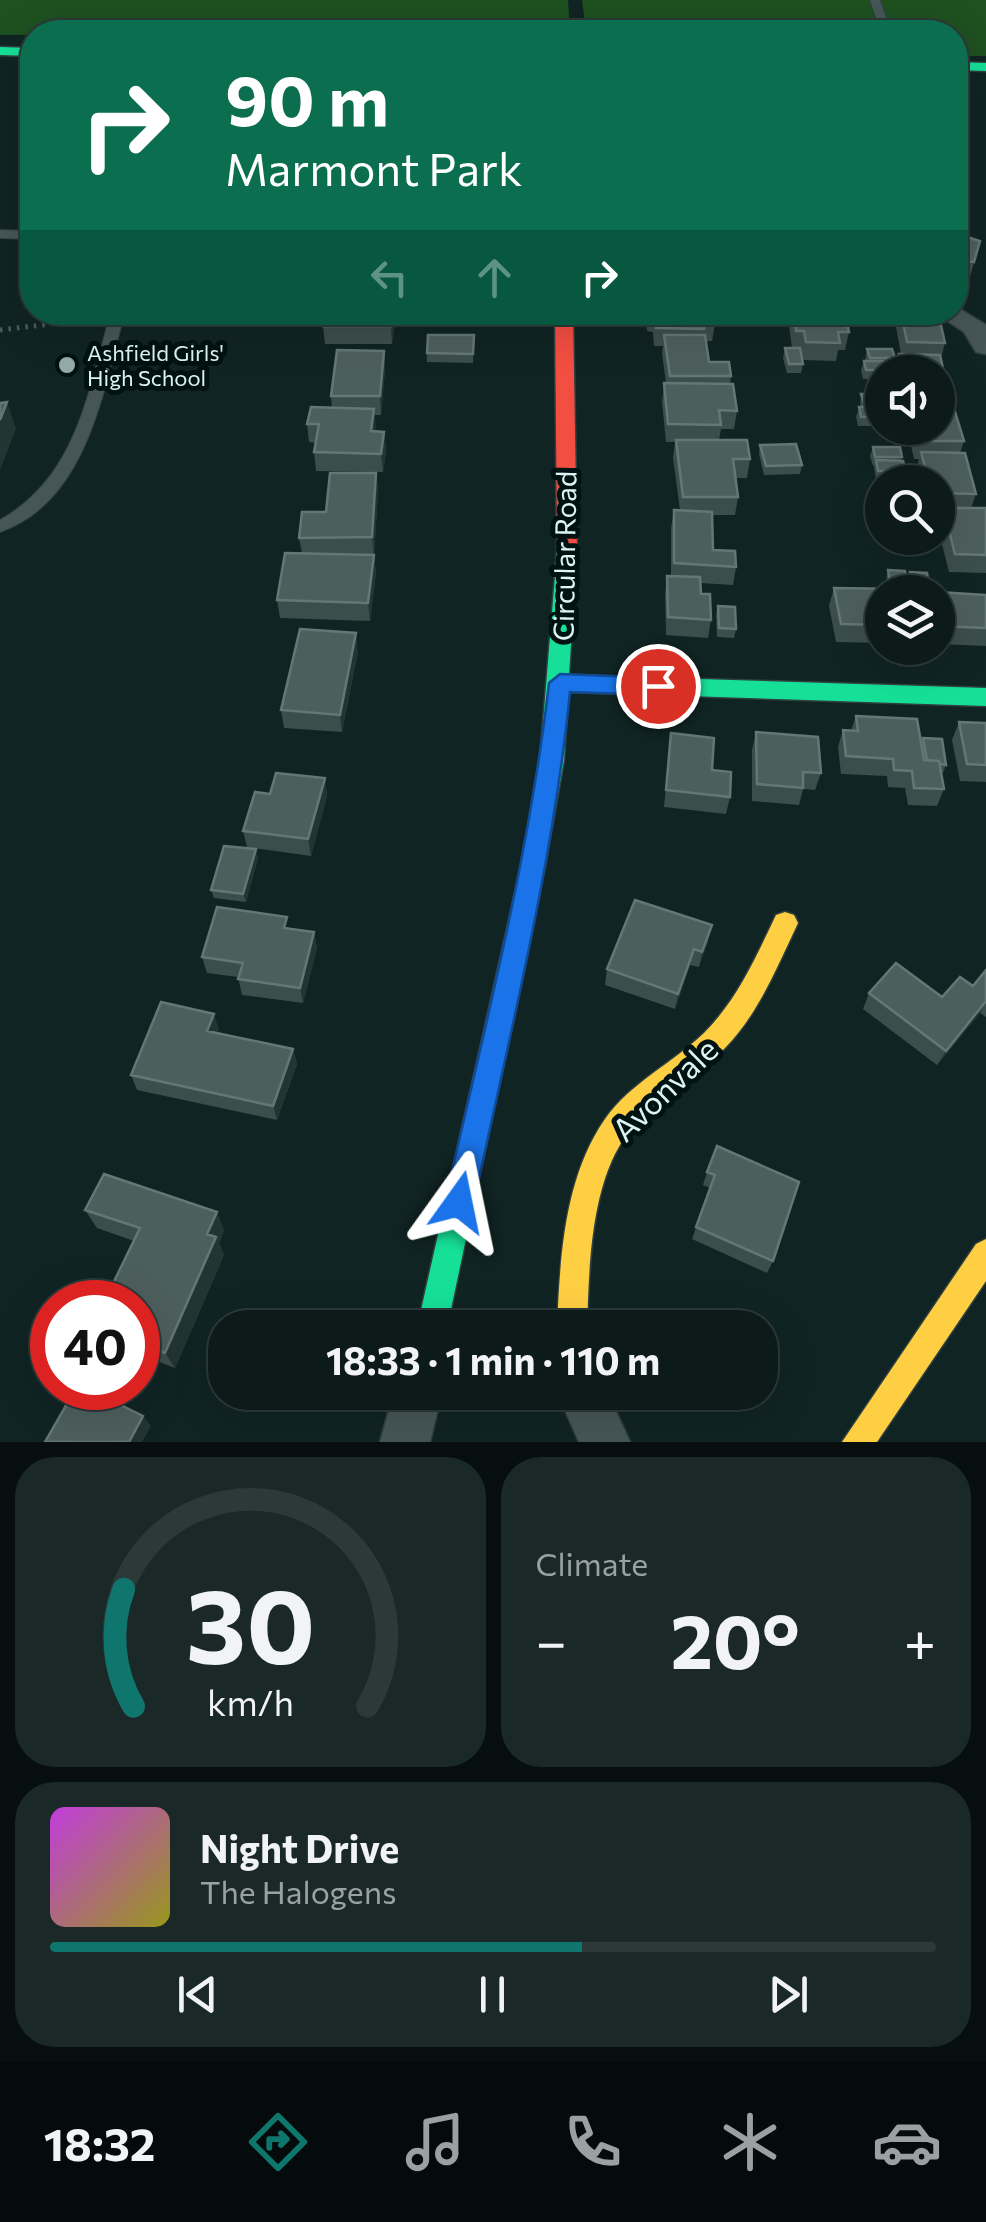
<!DOCTYPE html>
<html lang="en">
<head>
<meta charset="utf-8">
<style>
	:root { --surface:#0c1b1a; --page:#1a2827; --text:#f1f3f6; --muted:#9aa1a2; --line:#2c3939; --accent:#0f766e }
	body { margin:0; font-family:Commissioner,sans-serif; background:var(--page); color:var(--text); height:100vh; display:flex; flex-direction:column; font-size:38px; white-space:nowrap }
	* { box-sizing:border-box; margin:0 }
	p { font-size:32px; color:var(--muted) }
	.icon { flex:none; width:55px; height:55px; fill:none; stroke:currentColor; stroke-width:2; stroke-linecap:round; stroke-linejoin:round }
	.map { position:relative; height:1442px; overflow:hidden }
	.drawer { display:flex; flex-direction:column; gap:15px; padding:15px; background:#070f0e; flex:1 }
	.drawer>* { flex:none }
	.guide { position:absolute; left:20px; top:20px; width:948px; height:305px; border-radius:40px; box-shadow:0 10px 40px #0002,0 0 0 2px var(--line); background:#0b6e4f; color:#fff; overflow:hidden }
	.tools { position:absolute; left:865px; top:355px; display:grid; gap:20px }
	.tools a { display:grid; place-items:center; width:90px; height:90px; border-radius:50%; background:var(--surface); box-shadow:0 10px 40px #0002,0 0 0 2px var(--line); font-size:50px }
	.speed { position:absolute; left:30px; top:1280px; display:flex; gap:20px; font-size:50px; font-weight:700; text-align:center }
	.speed>* { display:grid; place-content:center; width:130px; height:130px; border-radius:50%; background:var(--surface); box-shadow:0 10px 40px #0002,0 0 0 2px var(--line); line-height:1 }
	.speed .limit { border:15px solid #d22; background:#fff; color:#111 }
	.pin { position:absolute; display:grid; place-items:center; width:85px; height:85px; color:#fff; margin:-42px; border:5px solid #fff; border-radius:50%; box-shadow:0 2px 10px #0007 }
	.me { position:absolute; width:110px; margin:-55px; rotate:12deg; stroke-linejoin:round; filter:drop-shadow(0 0 8px #0008) }
	.turn { display:flex; align-items:center; gap:35px; height:210px; padding:0 40px; font-size:45px }
	.turn .icon { width:130px; height:130px; stroke-width:2.5 }
	.turn b { display:block; font-size:70px; line-height:85px }
	.lanes { display:flex; align-items:center; height:95px; padding:0 40px; background:#0003; justify-content:center; gap:50px; direction:ltr }
	.lanes .off { opacity:.35 }
	.big { font-size:75px; font-weight:700; line-height:1.1 }
	.drawer .card { flex:1; display:flex; flex-direction:column; justify-content:center; gap:15px; min-width:0; padding:0 35px; border-radius:40px; background:var(--page) }
	.drawer .dial { align-items:center; gap:0 }
	.dial svg { height:260px; overflow:visible; fill:none; stroke:var(--line); stroke-width:7; stroke-linecap:round; text-anchor:middle }
	.dial text { fill:var(--text); stroke:none }
	.song { display:flex; align-items:center; gap:30px }
	.cover { width:120px; height:120px; border-radius:15px; background:linear-gradient(135deg,hsl(290 70% 55%),hsl(60 70% 35%)) }
	.played { height:10px; border-radius:5px; background:linear-gradient(90deg,var(--accent) 60%,var(--line) 60%) }
	.keys { display:flex; justify-content:space-around; direction:ltr }
	.heat { display:flex; justify-content:space-between; align-items:center; font-size:55px; direction:ltr }
	.drawer .tiles { flex:1; display:grid; gap:15px; grid-template-columns:1fr 1fr }
	.card:last-child { grid-column:span 2 }
	.trip { position:absolute; left:208px; top:1310px; width:570px; height:100px; border-radius:40px; background:var(--surface); box-shadow:0 10px 40px #0002,0 0 0 2px var(--line); font-weight:700; line-height:100px; text-align:center }
	.tabs { display:flex; height:160px; justify-content:space-around; align-items:center; background:#050b0a; color:var(--muted) }
	.tabs .icon { width:70px; height:70px }
	.tabs .active { color:var(--accent) }
	.tabs b { font-size:45px; color:var(--text) }
	.map>svg:first-child { display:block }
</style>
</head>
<body>
<div class="map">
<svg width="986" height="1442" viewBox="0 0 986 1442">
	<rect width="100%" height="100%" fill="#102423"/>
	<path fill="#1e5020" d="M 0,0 L 568,0 L 570,32 L 0,35 Z
		M 582,0 L 986,0 L 986,56 L 955,56 L 955,32 L 586,32 Z"/>
	<g fill="none" stroke-linecap="round" stroke-linejoin="round">
		<defs>
			<path id="lane" d="M 870,0 L 880,0 L 891,32 L 881,32 Z
				M 0,230 L 32,231 L 32,239 L 0,238 Z
				M 111,312 L 125,312 C 103,390 88,501 0,532 L 0,520 C 78,476 88,391 111,312 Z"/>
			<path id="street" d="M 955,306 L 986,325 L 986,354 L 976,352 L 964,332 L 934,312 L 955,312 Z
				M 394,1392 L 442,1392 L 430,1442 L 380,1442 Z
				M 557,1392 L 607,1392 L 630,1442 L 579,1442 Z"/>
			<path id="fast" d="M 0,47 L 32,48 L 32,56 L 0,55 Z
				M 955,62 L 986,63 L 986,71 L 955,70 Z
				M 567,544 L 577,551 L 569,675 L 986,688 L 986,706 L 568,692 L 564,760 L 544,871 L 447,1328 L 417,1328 L 520,871 L 540,760 L 557,551 Z"/>
			<path id="slow" d="M 785,912 L 794,915 L 798,923 C 777,967 759,1013 725,1048 C 689,1085 639,1107 615,1154 C 590,1205 589,1272 587,1328 L 557,1328 C 560,1258 564,1178 605,1119 C 630,1083 673,1063 704,1033 C 737,1000 756,957 776,915 Z
				M 986,1239 L 986,1281 L 877,1442 L 842,1442 L 976,1244 Z"/>
			<path id="jam" d="M 555,312 L 573,312 L 577,551 L 567,558 L 557,551 Z"/>
		</defs>
		<use href="#lane" stroke="#303f3f" stroke-width="2"/>
		<use href="#street" stroke="#303f3f" stroke-width="3"/>
		<use href="#fast" stroke="#303f3f" stroke-width="3"/>
		<use href="#slow" stroke="#303f3f" stroke-width="3"/>
		<use href="#jam" stroke="#303f3f" stroke-width="3"/>
		<path stroke="#4d5d5c" stroke-width="5" stroke-dasharray="2.5 6" stroke-linecap="butt" d="M 0,330 L 51,324 L 70,312"/>
		<use href="#lane" fill="#465656" fill-rule="evenodd"/>
		<use href="#street" fill="#465656" fill-rule="evenodd"/>
		<use href="#fast" fill="#16e098" fill-rule="evenodd"/>
		<use href="#slow" fill="#ffcf43" fill-rule="evenodd"/>
		<use href="#jam" fill="#f24e42" fill-rule="evenodd"/>
	</g>
	<path fill="#3c4e4b" d="M 955,233 L 980,241 L 969,280 L 955,277 Z
		M 396,312 L 392,344 L 325,344 L 323,326 Z
		M 647,312 L 714,312 L 715,323 L 712,341 L 706,341 L 709,362 L 731,376 L 730,384 L 737,411 L 734,429 L 721,429 L 719,440 L 750,459 L 747,478 L 735,478 L 738,497 L 735,515 L 712,515 L 713,550 L 736,567 L 733,585 L 700,583 L 701,594 L 711,620 L 708,638 L 666,635 L 665,594 L 667,576 L 671,576 L 671,528 L 674,510 L 680,510 L 673,458 L 675,442 L 666,442 L 662,402 L 664,383 L 666,383 L 662,353 L 663,346 L 654,346 L 653,332 L 647,331 Z
		M 791,312 L 845,312 L 849,332 L 845,350 L 838,350 L 836,361 L 803,360 L 800,349 L 803,364 L 801,373 L 787,373 L 783,358 L 785,348 L 792,348 L 789,326 Z
		M 899,312 L 938,312 L 945,343 L 941,358 L 948,390 L 944,402 L 964,441 L 960,453 L 976,494 L 971,508 L 986,508 L 986,573 L 949,572 L 938,528 L 942,512 L 938,512 L 938,482 L 919,482 L 916,470 L 919,459 L 914,459 L 907,428 L 938,428 L 938,372 L 895,372 L 901,354 L 896,327 Z
		M 474,335 L 473,363 L 427,362 L 427,353 Z
		M 867,349 L 895,358 L 893,368 L 891,368 L 891,372 L 882,372 L 882,379 L 863,379 L 861,370 L 864,361 L 865,361 Z
		M 384,351 L 385,369 L 381,415 L 375,415 L 375,431 L 384,432 L 386,450 L 383,472 L 316,471 L 314,452 L 316,443 L 309,442 L 307,424 L 332,408 L 331,396 Z
		M 861,394 L 882,394 L 882,426 L 858,426 L 856,416 L 860,407 Z
		M 760,445 L 802,465 L 800,474 L 764,475 L 759,454 Z
		M 873,447 L 902,457 L 901,461 L 906,471 L 903,480 L 876,480 L 874,466 L 873,466 L 870,456 Z
		M 376,473 L 378,491 L 374,555 L 376,573 L 370,621 L 280,618 L 277,600 L 302,553 L 299,538 L 326,512 Z
		M 880,497 L 882,497 L 882,518 L 880,518 L 877,506 Z
		M 888,570 L 908,592 L 882,592 L 882,643 L 836,642 L 829,606 L 834,588 L 887,589 L 886,580 Z
		M 910,572 L 930,592 L 986,595 L 986,646 L 938,644 L 938,592 L 909,592 L 907,581 Z
		M 718,606 L 736,629 L 734,638 L 717,637 L 716,615 Z
		M 358,651 L 342,732 L 284,728 L 281,710 Z
		M 856,716 L 921,743 L 923,738 L 946,765 L 943,773 L 941,773 L 944,789 L 937,806 L 908,805 L 905,788 L 888,787 L 887,776 L 841,774 L 838,747 L 843,730 L 851,730 Z
		M 959,722 L 986,723 L 986,782 L 960,781 L 952,740 Z
		M 756,732 L 821,773 L 815,790 L 803,789 L 799,805 L 752,801 L 752,750 Z
		M 671,733 L 712,770 L 730,797 L 726,814 L 664,807 Z
		M 325,778 L 327,796 L 311,856 L 247,847 L 243,831 L 270,794 Z
		M 258,858 L 246,902 L 214,898 L 211,890 Z
		M 290,929 L 314,932 L 317,948 L 303,1003 L 242,995 L 238,977 L 207,973 L 202,957 Z
		M 708,941 L 699,967 L 690,965 L 675,1009 L 605,985 L 607,969 Z
		M 986,970 L 986,1017 L 980,1013 L 937,1065 L 863,1009 L 869,993 L 942,997 L 973,986 Z
		M 219,1029 L 217,1033 L 293,1049 L 297,1064 L 277,1120 L 137,1090 L 131,1075 Z
		M 707,1172 L 799,1182 L 773,1261 L 767,1273 L 692,1239 L 710,1188 L 703,1185 Z
		M 85,1210 L 224,1230 L 219,1243 L 224,1255 L 175,1368 L 138,1354 L 138,1302 L 134,1241 L 97,1228 Z"/>
	<path fill="#233533" d="M 392,312 L 396,312 L 392,344 L 391,326 Z
		M 384,351 L 385,369 L 381,415 L 380,396 Z
		M 7,402 L 16,429 L 0,470 L 0,420 Z
		M 374,409 L 376,427 L 373,450 L 371,431 Z
		M 384,432 L 386,450 L 383,472 L 381,454 Z
		M 376,473 L 378,491 L 374,556 L 372,537 Z
		M 374,555 L 376,573 L 370,621 L 368,603 Z
		M 356,633 L 358,651 L 342,732 L 340,715 Z
		M 325,778 L 327,796 L 311,856 L 308,839 Z
		M 256,849 L 258,858 L 246,902 L 243,894 Z
		M 712,925 L 708,941 L 699,967 L 702,952 Z
		M 314,932 L 317,948 L 303,1003 L 300,988 Z
		M 694,949 L 690,965 L 675,1009 L 678,994 Z
		M 986,1001 L 980,1013 L 937,1065 L 946,1051 Z
		M 214,1014 L 219,1029 L 212,1046 L 207,1031 Z
		M 293,1049 L 297,1064 L 277,1120 L 273,1106 Z
		M 217,1212 L 224,1230 L 219,1243 L 224,1255 L 175,1368 L 165,1353 L 207,1234 Z
		M 143,1416 L 151,1426 L 142,1442 L 129,1442 Z"/>
	<path fill="#4d5f5d" stroke="#647774" stroke-width="2.5" d="M 955,233 L 980,241 L 974,262 L 955,258 Z
		M 325,312 L 392,312 L 391,326 L 323,326 Z
		M 649,312 L 714,312 L 715,323 L 703,323 L 704,329 L 656,328 L 655,313 Z
		M 793,312 L 845,312 L 849,332 L 838,332 L 840,343 L 806,342 L 804,331 L 796,331 Z
		M 901,312 L 938,312 L 945,343 L 907,342 Z
		M 428,335 L 474,335 L 473,354 L 427,353 Z
		M 664,335 L 705,335 L 709,362 L 729,362 L 731,376 L 670,376 Z
		M 785,348 L 800,348 L 803,364 L 789,364 Z
		M 867,349 L 892,349 L 895,358 L 870,358 Z
		M 337,350 L 384,351 L 380,396 L 331,396 Z
		M 899,354 L 940,355 L 948,390 L 938,390 L 938,372 L 903,372 Z
		M 864,361 L 889,361 L 891,370 L 866,370 Z
		M 664,383 L 733,384 L 737,411 L 719,410 L 721,425 L 668,424 Z
		M 861,394 L 882,394 L 882,403 L 864,403 Z
		M 7,402 L 0,420 L 0,403 Z
		M 938,402 L 952,402 L 964,441 L 920,441 L 916,428 L 938,428 Z
		M 311,407 L 374,409 L 371,431 L 384,432 L 381,454 L 314,452 L 319,424 L 307,424 Z
		M 859,407 L 882,407 L 882,417 L 861,417 Z
		M 676,440 L 747,440 L 750,459 L 733,459 L 738,497 L 683,497 Z
		M 796,444 L 802,465 L 766,466 L 760,445 Z
		M 873,447 L 900,447 L 902,457 L 875,457 Z
		M 921,452 L 965,453 L 976,494 L 938,493 L 938,482 L 929,482 Z
		M 876,460 L 903,461 L 906,471 L 878,471 Z
		M 330,473 L 376,473 L 372,537 L 299,538 L 302,512 L 326,512 Z
		M 943,508 L 986,508 L 986,555 L 955,554 Z
		M 674,510 L 712,512 L 713,550 L 735,551 L 736,567 L 674,563 Z
		M 285,553 L 374,555 L 368,603 L 277,600 Z
		M 888,570 L 905,571 L 908,592 L 900,592 L 900,589 L 891,589 Z
		M 910,572 L 927,573 L 930,592 L 913,592 Z
		M 667,576 L 700,577 L 701,594 L 710,594 L 711,620 L 668,617 Z
		M 834,588 L 900,589 L 901,592 L 882,592 L 882,625 L 841,624 Z
		M 938,592 L 986,595 L 986,628 L 938,626 Z
		M 718,606 L 735,607 L 736,629 L 719,628 Z
		M 300,629 L 356,633 L 340,715 L 281,710 Z
		M 856,716 L 917,719 L 924,760 L 939,761 L 944,789 L 914,788 L 912,771 L 894,770 L 893,759 L 846,756 L 843,730 L 858,731 Z
		M 959,722 L 986,723 L 986,765 L 967,764 Z
		M 756,732 L 818,737 L 821,773 L 803,772 L 803,788 L 757,784 Z
		M 671,733 L 714,738 L 712,770 L 731,772 L 730,797 L 666,790 Z
		M 923,738 L 942,739 L 946,765 L 940,764 L 939,761 L 927,760 Z
		M 276,773 L 325,778 L 308,839 L 243,831 L 255,792 L 270,794 Z
		M 224,846 L 256,849 L 243,894 L 211,890 Z
		M 635,900 L 712,925 L 702,952 L 694,949 L 678,994 L 607,969 Z
		M 217,907 L 287,917 L 284,928 L 314,932 L 300,988 L 238,979 L 243,963 L 202,957 Z
		M 896,963 L 942,997 L 960,977 L 973,986 L 986,970 L 986,1001 L 946,1051 L 869,993 Z
		M 161,1002 L 214,1014 L 207,1031 L 293,1049 L 273,1106 L 131,1075 Z
		M 717,1146 L 799,1182 L 773,1261 L 696,1227 L 715,1175 L 707,1172 Z
		M 104,1174 L 217,1212 L 207,1234 L 216,1237 L 165,1353 L 138,1343 L 138,1302 L 104,1302 L 140,1228 L 85,1210 Z
		M 76,1388 L 86,1388 L 143,1416 L 129,1442 L 45,1442 Z"/>
	<path fill="#1a73e8" stroke="#114b97" stroke-width="2.5" d="M 560,674 L 658,678 L 670,686 L 658,695 L 570,692 C 553,864 510,1033 474,1202 L 470,1212 L 459,1216 L 449,1212 L 445,1202 C 484,1030 529,858 549,683 Z"/>
	<circle fill="#95abaa" stroke="#021212" stroke-width="4" cx="67" cy="365" r="10"/>
	<g text-anchor="middle" dominant-baseline="central" stroke-width="10" stroke-linejoin="round" paint-order="stroke">
		<g font-size="22" fill="#dcf4f3" stroke="#021212" text-anchor="start">
			<text x="87" y="352">Ashfield Girls'<tspan x="87" dy="25">High School</tspan></text>
		</g>
		<g font-size="28" fill="#dcf4f3" stroke="#021212">
			<text transform="translate(564 556) rotate(-89)">Circular Road</text>
		</g>
		<g font-size="32" fill="#dcf4f3" stroke="#021212">
			<text transform="translate(664 1089) rotate(-44)">Avonvale</text>
		</g>
	</g>
</svg>
<div class="tools">
<a><svg class="icon" aria-label="sound" viewBox="0 0 24 24"><path d="M4 9h4l5-4v14l-5-4H4zM17 9q2 3 0 6"/></svg></a>
<a><svg class="icon" aria-label="search" viewBox="0 0 24 24"><circle cx="10" cy="10" r="6"/><path d="M15 15l6 6"/></svg></a>
<a><svg class="icon" aria-label="layers" viewBox="0 0 24 24"><path d="M12 4l9 5-9 5-9-5zM3 14l9 5 9-5"/></svg></a>
</div>
<div class="speed"><div class="limit">40</div></div>
<div class="pin" style="left:658px;top:686px;background:#d93025"><svg class="icon" aria-label="arrive" viewBox="0 0 24 24"><path d="M6 21V4h12l-3 4 3 4H6"/></svg></div>
<svg class="me" style="left:459px;top:1202px" viewBox="-20 -20 40 40"><path d="M0-17L14 15 0 8-14 15z" fill="#1a73e8" stroke="#fff" stroke-width="4"/></svg>
<div class="trip">18:33 · 1 min · 110 m</div>
<div class="guide">
<div class="turn"><svg class="icon" aria-label="right" viewBox="0 0 24 24"><path d="M7 20v-9h11M14 6l5 5-5 5"/></svg><div><b>90 m</b>Marmont Park</div></div>
<div class="lanes"><svg class="icon off" aria-label="left" viewBox="0 0 24 24"><path d="M17 20v-9H6M10 6l-5 5 5 5"/></svg><svg class="icon off" aria-label="ahead" viewBox="0 0 24 24"><path d="M12 20V5M6 11l6-6 6 6"/></svg><svg class="icon" aria-label="right" viewBox="0 0 24 24"><path d="M7 20v-9h11M14 6l5 5-5 5"/></svg></div>
</div>
</div>
<section class="drawer">
<div class="tiles">
<div class="card dial"><svg viewBox="0 0 100 80">
<path d="M14 69A42 42 0 1 1 86 69"/>
<path d="M14 69A42 42 0 0 1 11 33" stroke="#0f766e"/>
<text x="50" y="56" font-size="32" font-weight="700">30</text>
<text x="50" y="72" font-size="11">km/h</text>
</svg></div>
<div class="card"><p>Climate</p>
<div class="heat"><a>−</a><b class="big">20°</b><a>+</a></div>
</div>
<div class="card">
<div class="song"><i class="cover"></i><div><b>Night Drive</b><p>The Halogens</p></div></div>
<div class="played"></div>
<div class="keys"><svg class="icon" aria-label="previous" viewBox="0 0 24 24"><path d="M18 5L8 12l10 7zM5 5v14"/></svg><svg class="icon" aria-label="pause" viewBox="0 0 24 24"><path d="M8 5v14M16 5v14"/></svg><svg class="icon" aria-label="next" viewBox="0 0 24 24"><path d="M6 5l10 7-10 7zM19 5v14"/></svg></div>
</div>
</div>
</section>
<nav class="tabs">
<b>18:32</b>
<svg class="icon active" aria-label="directions" viewBox="0 0 24 24"><path d="M12 3l9 9-9 9-9-9zM9 14v-3h6M13 9l2 2-2 2"/></svg>
<svg class="icon" aria-label="music" viewBox="0 0 24 24"><path d="M9 18V5l10-2v13"/><circle cx="6" cy="18" r="3"/><circle cx="16" cy="16" r="3"/></svg>
<svg class="icon" aria-label="phone" viewBox="0 0 24 24"><path d="M5 4h4l2 5-3 2q2 4 5 5l2-3 5 2v4C11 20 4 13 5 4z"/></svg>
<svg class="icon" aria-label="climate" viewBox="0 0 24 24"><path d="M12 3v18M4 7l16 10M4 17L20 7"/></svg>
<svg class="icon" aria-label="car" viewBox="0 0 24 24"><path d="M5 17H2v-5l4-1 3-4h7l3 4 3 1v5h-3M9 17h6M6 11h13"/><circle cx="7" cy="17" r="2"/><circle cx="17" cy="17" r="2"/></svg>
</nav>
</body>
</html>
